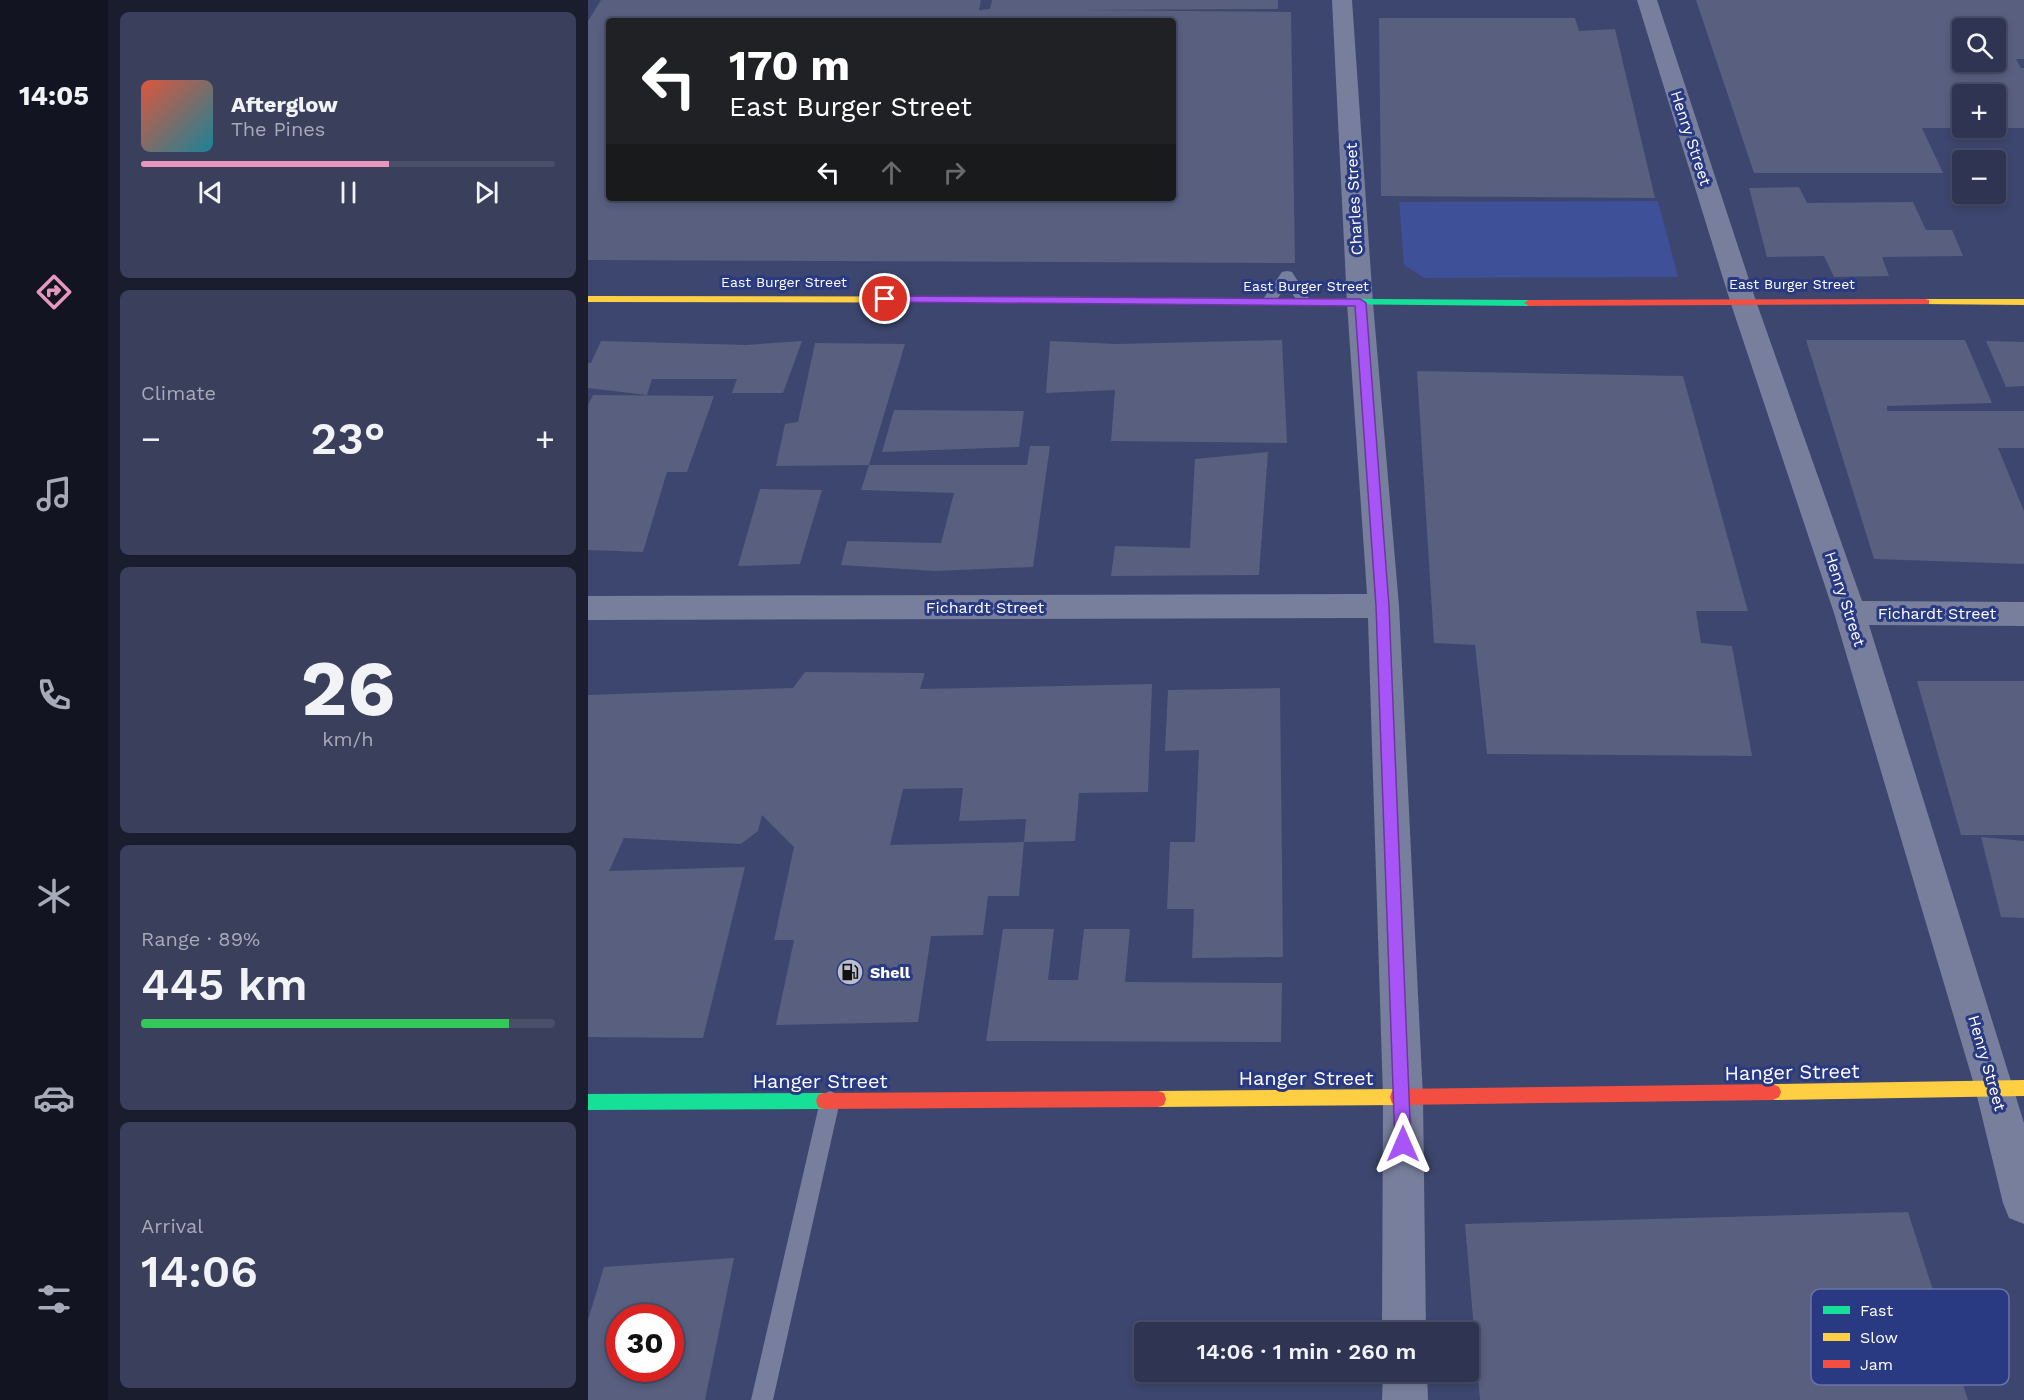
<!DOCTYPE html>
<html lang="en">
<head>
<meta charset="utf-8">
<style>
	:root { --surface:#2e3452; --page:#3a3f5c; --text:#f1f3f6; --muted:#a7aab8; --line:#494f69; --accent:#e797bd }
	body { margin:0; font-family:"Work Sans",sans-serif; background:var(--page); color:var(--text); height:100vh; display:flex; flex-direction:column; font-size:22px; white-space:nowrap }
	* { box-sizing:border-box; margin:0 }
	p { font-size:20px; color:var(--muted) }
	.icon { flex:none; width:33px; height:33px; fill:none; stroke:currentColor; stroke-width:2; stroke-linecap:round; stroke-linejoin:round }
	.map { position:relative; flex:1; overflow:hidden }
	.side { display:flex; flex-direction:column; gap:12px; padding:12px; background:#191d2d; width:480px }
	.side>* { flex:none }
	.hud { position:absolute; left:18px; top:18px; width:570px; height:183px; border-radius:6px; box-shadow:0 3px 9px #0003,0 0 0 2px var(--line); background:#202124; color:#fff; overflow:hidden }
	.buttons { position:absolute; left:1364px; top:18px; display:grid; gap:12px }
	.buttons a { display:grid; place-items:center; width:54px; height:54px; border-radius:6px; background:var(--surface); box-shadow:0 3px 9px #0003,0 0 0 2px var(--line); font-size:30px }
	.speed { position:absolute; left:18px; top:1304px; display:flex; gap:12px; font-size:30px; font-weight:700; text-align:center }
	.speed>* { display:grid; place-content:center; width:78px; height:78px; border-radius:50%; background:var(--surface); box-shadow:0 3px 9px #0003,0 0 0 2px var(--line); line-height:1 }
	.speed .limit { border:9px solid #d22; background:#fff; color:#111 }
	.pin { position:absolute; display:grid; place-items:center; width:51px; height:51px; color:#fff; margin:-26px; border:3px solid #fff; border-radius:50%; box-shadow:0 2px 6px #0007 }
	.me { position:absolute; width:66px; margin:-33px; rotate:0deg; stroke-linejoin:round; filter:drop-shadow(0 0 4px #0008) }
	.turn { display:flex; align-items:center; gap:21px; height:126px; padding:0 24px; font-size:27px }
	.turn .icon { width:78px; height:78px; stroke-width:2.5 }
	.turn b { display:block; font-size:42px; line-height:51px }
	.lanes { display:flex; align-items:center; height:57px; padding:0 24px; background:#0003; justify-content:center; gap:30px; direction:ltr }
	.lanes .off { opacity:.35 }
	.big { font-size:45px; font-weight:600; line-height:1.1 }
	.side .tile { flex:1; display:flex; flex-direction:column; justify-content:center; gap:9px; min-width:0; padding:0 21px; border-radius:9px; background:var(--page) }
	.side .dial { align-items:center; gap:0 }
	.dial b { font-size:78px; line-height:1 }
	.song { display:flex; align-items:center; gap:18px }
	.cover { width:72px; height:72px; border-radius:9px; background:linear-gradient(135deg,hsl(10 70% 55%),hsl(190 70% 35%)) }
	.played { height:6px; border-radius:3px; background:linear-gradient(90deg,var(--accent) 60%,var(--line) 60%) }
	.keys { display:flex; justify-content:space-around; direction:ltr }
	.heat { display:flex; justify-content:space-between; align-items:center; font-size:33px; direction:ltr }
	.charge { height:9px; border-radius:4px; background:linear-gradient(90deg,#34c759 89%,var(--line) 0) }
	.trip { position:absolute; left:546px; top:1322px; width:345px; height:60px; border-radius:6px; background:var(--surface); box-shadow:0 3px 9px #0003,0 0 0 2px var(--line); font-weight:600; line-height:60px; text-align:center }
	main { display:flex; flex:1; min-height:0 }
	.tab-bar { display:flex; flex-direction:column; width:108px; justify-content:space-around; align-items:center; background:#121521; color:var(--muted) }
	.tab-bar .icon { width:42px; height:42px }
	.tab-bar .selected { color:var(--accent) }
	.tab-bar b { font-size:27px; color:var(--text) }
	.map>svg:first-child { display:block }
</style>
</head>
<body>
<main>
<nav class="tab-bar">
<b>14:05</b>
<svg class="icon selected" aria-label="directions" viewBox="0 0 24 24"><path d="M12 3l9 9-9 9-9-9zM9 14v-3h6M13 9l2 2-2 2"/></svg>
<svg class="icon" aria-label="music" viewBox="0 0 24 24"><path d="M9 18V5l10-2v13"/><circle cx="6" cy="18" r="3"/><circle cx="16" cy="16" r="3"/></svg>
<svg class="icon" aria-label="phone" viewBox="0 0 24 24"><path d="M5 4h4l2 5-3 2q2 4 5 5l2-3 5 2v4C11 20 4 13 5 4z"/></svg>
<svg class="icon" aria-label="climate" viewBox="0 0 24 24"><path d="M12 3v18M4 7l16 10M4 17L20 7"/></svg>
<svg class="icon" aria-label="car" viewBox="0 0 24 24"><path d="M5 17H2v-5l4-1 3-4h7l3 4 3 1v5h-3M9 17h6M6 11h13"/><circle cx="7" cy="17" r="2"/><circle cx="17" cy="17" r="2"/></svg>
<svg class="icon" aria-label="filters" viewBox="0 0 24 24"><path d="M4 7h16M4 17h16"/><circle cx="9" cy="7" r="2"/><circle cx="15" cy="17" r="2"/></svg>
</nav>
<section class="side">
<div class="tile">
<div class="song"><i class="cover"></i><div><b>Afterglow</b><p>The Pines</p></div></div>
<div class="played"></div>
<div class="keys"><svg class="icon" aria-label="previous" viewBox="0 0 24 24"><path d="M18 5L8 12l10 7zM5 5v14"/></svg><svg class="icon" aria-label="pause" viewBox="0 0 24 24"><path d="M8 5v14M16 5v14"/></svg><svg class="icon" aria-label="next" viewBox="0 0 24 24"><path d="M6 5l10 7-10 7zM19 5v14"/></svg></div>
</div>
<div class="tile"><p>Climate</p>
<div class="heat"><a>−</a><b class="big">23°</b><a>+</a></div>
</div>
<div class="tile dial"><b>26</b><p>km/h</p></div>
<div class="tile"><p>Range · 89%</p><b class="big">445 km</b><div class="charge"></div></div>
<div class="tile"><p>Arrival</p><b class="big">14:06</b></div>
</section>
<div class="map">
<svg width="1436" height="1400" viewBox="0 0 1436 1400">
	<rect width="100%" height="100%" fill="#3d466e"/>
	<path fill="#3d5098" d="M 1070,201 L 1090,277 L 836,278 L 816,265 L 811,202 Z"/>
	<path fill="#585f7f" fill-rule="evenodd" d="M 13,0 L 393,0 L 391,10 L 402,9 L 404,0 L 690,0 L 690,9 L 496,10 L 703,12 L 707,263 L 0,260 L 0,21 ZM 21,21 L 585,21 L 585,198 L 21,198 Z
		M 1108,0 L 1436,0 L 1436,59 L 1428,59 L 1433,68 L 1436,68 L 1436,128 L 1407,128 L 1407,94 L 1374,94 L 1374,128 L 1334,128 L 1355,173 L 1166,173 ZM 1374,28 L 1407,28 L 1407,62 L 1374,62 Z
		M 791,18 L 987,18 L 991,31 L 1027,29 L 1067,198 L 793,196 Z
		M 1211,187 L 1219,203 L 1325,202 L 1338,230 L 1364,230 L 1375,256 L 1294,257 L 1301,276 L 1246,277 L 1236,256 L 1179,257 L 1161,188 Z
		M 694,340 L 699,443 L 523,441 L 527,390 L 458,393 L 462,341 L 530,344 Z
		M 1218,340 L 1377,340 L 1404,403 L 1299,406 L 1299,411 L 1436,411 L 1436,448 L 1410,448 L 1436,511 L 1436,564 L 1286,559 Z
		M 13,341 L 158,345 L 214,341 L 195,393 L 144,393 L 149,379 L 64,379 L 59,395 L 0,388 L 0,363 L 3,363 Z
		M 1398,341 L 1436,342 L 1436,386 L 1418,387 Z
		M 227,343 L 317,344 L 281,465 L 439,465 L 442,446 L 462,446 L 445,567 L 347,571 L 253,565 L 259,541 L 353,543 L 366,493 L 273,490 L 281,465 L 188,466 L 197,424 L 210,422 Z
		M 829,371 L 1095,376 L 1160,611 L 1108,611 L 1113,643 L 1144,646 L 1164,756 L 899,754 L 887,645 L 846,643 Z
		M 5,395 L 126,396 L 99,472 L 79,472 L 55,552 L 0,550 L 0,405 Z
		M 306,410 L 436,411 L 431,447 L 294,452 Z
		M 680,452 L 671,575 L 523,576 L 527,546 L 602,548 L 607,459 Z
		M 172,489 L 234,490 L 212,564 L 150,566 Z
		M 217,672 L 337,673 L 332,689 L 564,684 L 560,792 L 491,793 L 487,841 L 436,842 L 431,896 L 400,896 L 395,935 L 343,936 L 330,1022 L 188,1025 L 206,940 L 186,940 L 206,847 L 174,815 L 170,831 L 153,844 L 36,838 L 21,871 L 157,867 L 115,1038 L 0,1037 L 0,695 L 205,688 ZM 375,788 L 371,821 L 438,819 L 436,842 L 302,845 L 315,789 Z
		M 1329,681 L 1436,681 L 1436,835 L 1373,835 Z
		M 692,688 L 695,957 L 604,958 L 606,909 L 579,909 L 582,842 L 607,842 L 611,750 L 577,751 L 580,690 Z
		M 1393,837 L 1436,841 L 1436,918 L 1413,917 Z
		M 415,929 L 466,929 L 460,980 L 490,980 L 496,929 L 542,929 L 537,982 L 694,983 L 693,1042 L 398,1041 Z
		M 1320,1212 L 1380,1400 L 892,1400 L 877,1224 Z
		M 146,1258 L 117,1400 L 0,1400 L 0,1320 L 16,1267 ZM 32,1317 L 82,1317 L 82,1368 L 32,1368 Z"/>
	<g fill="none" stroke-linecap="round" stroke-linejoin="round">
		<path fill="#787f9c" fill-rule="evenodd" d="M 699,271 L 704,272 L 724,303 L 722,306 L 712,306 L 699,285 L 685,305 L 680,306 L 673,302 L 694,272 Z
			M 242,1091 L 249,1094 L 252,1101 L 185,1400 L 163,1400 L 232,1101 L 235,1094 Z"/>
		<path fill="#787f9c" fill-rule="evenodd" d="M 744,0 L 764,0 L 785,303 L 811,606 L 835,1097 L 838,1332 L 794,1332 L 795,1097 L 780,618 L 0,620 L 0,596 L 779,594 L 759,303 Z
			M 1049,0 L 1069,0 L 1168,301 L 1274,601 L 1436,602 L 1436,626 L 1281,625 L 1436,1123 L 1436,1224 L 1421,1218 L 1415,1203 L 1387,1088 L 1246,613 L 1142,301 Z
			M 795,1371 L 839,1371 L 840,1400 L 794,1400 Z"/>
		<path fill="#16e098" fill-rule="evenodd" d="M 511,297 L 941,300 L 946,303 L 941,306 L 507,302 L 506,300 Z
			M 236,1093 L 242,1095 L 244,1101 L 242,1107 L 236,1109 L 0,1110 L 0,1094 Z"/>
		<path fill="#ffcf43" fill-rule="evenodd" d="M 0,296 L 511,297 L 516,300 L 511,303 L 0,302 Z
			M 1337,299 L 1436,299 L 1436,305 L 1333,304 L 1333,300 Z
			M 1436,1080 L 1436,1096 L 1185,1100 L 1179,1097 L 1177,1092 L 1179,1087 L 1185,1084 Z
			M 810,1089 L 816,1091 L 818,1097 L 816,1103 L 810,1105 L 570,1107 L 564,1105 L 562,1099 L 564,1093 L 570,1091 Z"/>
		<path fill="#f24e42" fill-rule="evenodd" d="M 1337,299 L 1341,300 L 1341,304 L 941,306 L 936,303 L 941,300 Z
			M 1185,1084 L 1191,1087 L 1193,1092 L 1191,1097 L 1185,1100 L 810,1105 L 804,1103 L 802,1097 L 804,1091 L 810,1089 Z
			M 570,1091 L 576,1093 L 578,1099 L 576,1105 L 570,1107 L 236,1109 L 230,1107 L 228,1101 L 230,1095 L 236,1093 Z"/>
	</g>
	<path fill="#a855f7" stroke="#6d37a1" stroke-width="1.5" d="M 293,296 L 772,299 L 778,303 L 801,606 L 823,1144 L 821,1150 L 815,1152 L 809,1150 L 807,1144 L 788,606 L 767,306 L 297,302 L 291,299 Z"/>
	<defs>
		<symbol id="fuel-disc" viewBox="-11 -11 22 22"><circle r="9.5" fill="#bbbecc" stroke="#293982"/><path d="M-5.5-6h7V0h2V4h1.3V-2.5L3-4.5l.8-.8L6-3V5H2.5V1h-1V6h-7ZM-4.2-4.7v3.2H.2V-4.7Z" fill="#111"/></symbol>
	</defs>
	<g fill-rule="evenodd">
		<use href="#fuel-disc" x="247" y="957" width="30" height="30"/>
	</g>
	<g text-anchor="middle" dominant-baseline="central" stroke-width="6" stroke-linejoin="round" paint-order="stroke">
		<g font-size="14" fill="#fff" stroke="#293982">
			<text x="196" y="282">East Burger Street</text>
			<text x="1204" y="284">East Burger Street</text>
			<text x="718" y="286">East Burger Street</text>
		</g>
		<g font-size="16" fill="#fff" stroke="#293982">
			<text transform="translate(1103 138) rotate(72)">Henry Street</text>
			<text transform="translate(766 199) rotate(-93)">Charles Street</text>
			<text transform="translate(1257 599) rotate(72)">Henry Street</text>
			<text x="397" y="607">Fichardt Street</text>
			<text x="1349" y="613">Fichardt Street</text>
			<text transform="translate(1399 1063) rotate(74)">Henry Street</text>
		</g>
		<g font-size="16" font-weight="bold" fill="#fff" stroke="#293982" text-anchor="start">
			<text x="282" y="972">Shell</text>
		</g>
		<g font-size="20" fill="#fff" stroke="#293982">
			<text transform="translate(1204 1072) rotate(-1)">Hanger Street</text>
			<text x="718" y="1078">Hanger Street</text>
			<text x="232" y="1081">Hanger Street</text>
		</g>
	</g>
	<rect x="1223" y="1289" width="198" height="96" rx="9" fill="#293982" stroke="#6974a8" stroke-width="1.5"/>
	<rect x="1235" y="1306" width="27" height="8" fill="#16e098"/>
	<rect x="1235" y="1333" width="27" height="8" fill="#ffcf43"/>
	<rect x="1235" y="1360" width="27" height="8" fill="#f24e42"/>
	<g font-size="16" fill="#fff">
		<text x="1272" y="1316">Fast</text>
		<text x="1272" y="1343">Slow</text>
		<text x="1272" y="1370">Jam</text>
	</g>
</svg>
<div class="buttons">
<a><svg class="icon" aria-label="search" viewBox="0 0 24 24"><circle cx="10" cy="10" r="6"/><path d="M15 15l6 6"/></svg></a>
<a>+</a>
<a>−</a>
</div>
<div class="speed"><div class="limit">30</div></div>
<div class="pin" style="left:297px;top:299px;background:#d93025"><svg class="icon" aria-label="arrive" viewBox="0 0 24 24"><path d="M6 21V4h12l-3 4 3 4H6"/></svg></div>
<svg class="me" style="left:815px;top:1144px" viewBox="-20 -20 40 40"><path d="M0-17L14 15 0 8-14 15z" fill="#a855f7" stroke="#fff" stroke-width="4"/></svg>
<div class="trip">14:06 · 1 min · 260 m</div>
<div class="hud">
<div class="turn"><svg class="icon" aria-label="left" viewBox="0 0 24 24"><path d="M17 20v-9H6M10 6l-5 5 5 5"/></svg><div><b>170 m</b>East Burger Street</div></div>
<div class="lanes"><svg class="icon" aria-label="left" viewBox="0 0 24 24"><path d="M17 20v-9H6M10 6l-5 5 5 5"/></svg><svg class="icon off" aria-label="ahead" viewBox="0 0 24 24"><path d="M12 20V5M6 11l6-6 6 6"/></svg><svg class="icon off" aria-label="right" viewBox="0 0 24 24"><path d="M7 20v-9h11M14 6l5 5-5 5"/></svg></div>
</div>
</div>
</main>
</body>
</html>
